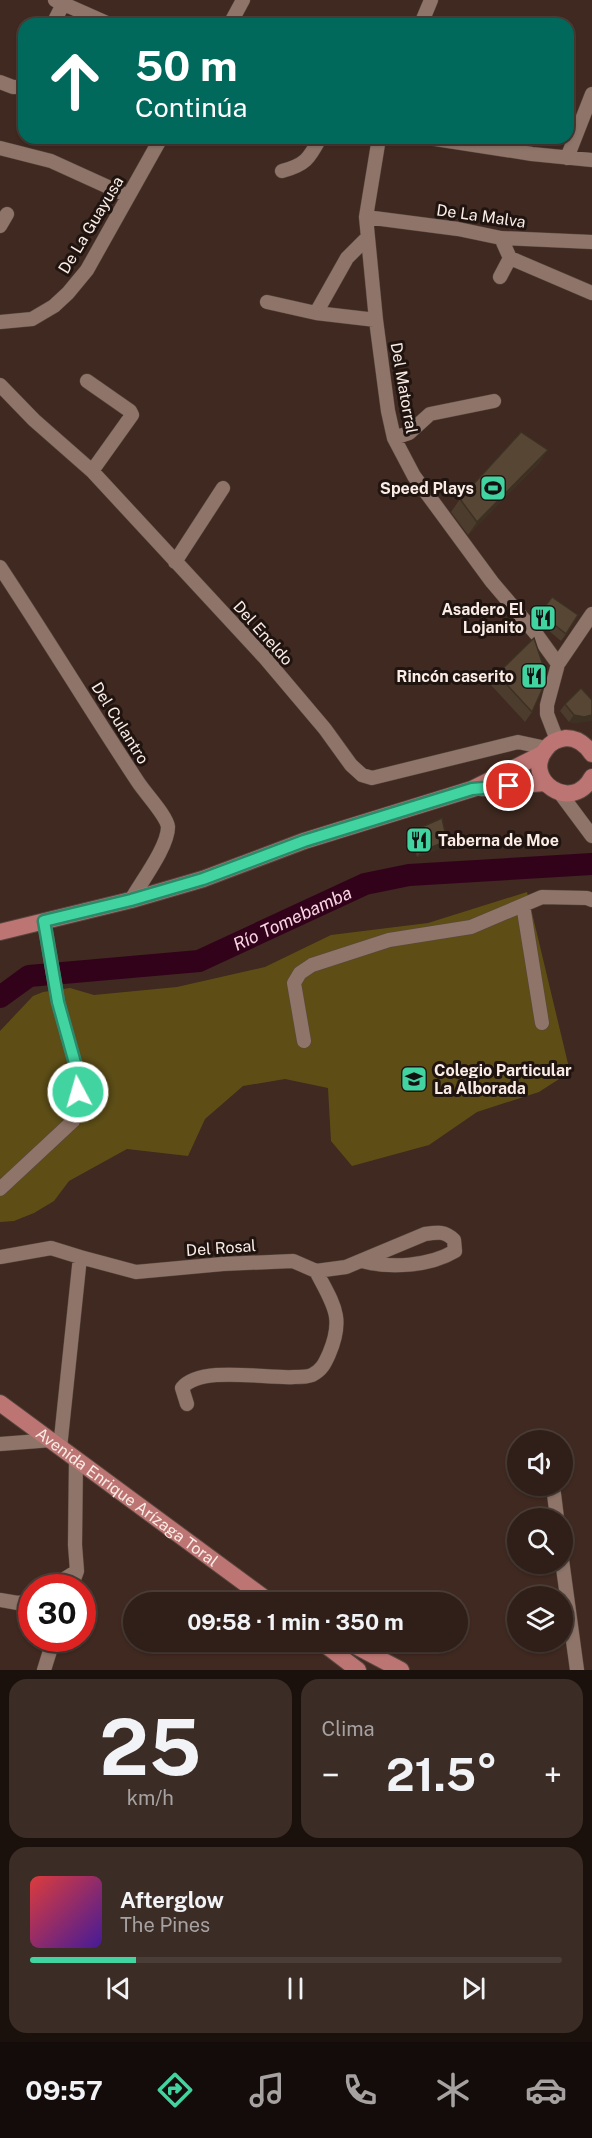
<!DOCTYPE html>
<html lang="es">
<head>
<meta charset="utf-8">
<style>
	:root { --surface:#2f1f18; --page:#3b2c25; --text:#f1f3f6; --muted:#a7a2a2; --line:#4a3d37; --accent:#41d4a1 }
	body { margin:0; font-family:"Public Sans",sans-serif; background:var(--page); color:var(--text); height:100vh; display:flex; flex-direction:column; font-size:22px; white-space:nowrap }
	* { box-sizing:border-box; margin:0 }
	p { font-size:20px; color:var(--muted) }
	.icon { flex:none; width:33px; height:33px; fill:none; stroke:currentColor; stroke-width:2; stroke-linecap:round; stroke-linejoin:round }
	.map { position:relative; height:1670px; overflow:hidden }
	.side { display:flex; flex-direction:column; gap:9px; padding:9px; background:#1a110d; flex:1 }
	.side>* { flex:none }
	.hud { position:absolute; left:18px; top:18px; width:556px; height:126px; border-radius:18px; box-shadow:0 2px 4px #0004,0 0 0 2px var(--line); background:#00695c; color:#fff; overflow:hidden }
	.tools { position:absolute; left:507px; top:1430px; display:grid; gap:12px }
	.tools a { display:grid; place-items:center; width:66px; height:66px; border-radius:50%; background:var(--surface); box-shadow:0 2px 4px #0004,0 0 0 2px var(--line); font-size:30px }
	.speed { position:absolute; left:18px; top:1574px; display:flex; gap:12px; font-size:30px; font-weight:700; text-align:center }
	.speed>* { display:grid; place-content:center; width:78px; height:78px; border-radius:50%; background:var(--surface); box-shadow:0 2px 4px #0004,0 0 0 2px var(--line); line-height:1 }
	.speed .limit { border:9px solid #d22; background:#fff; color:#111 }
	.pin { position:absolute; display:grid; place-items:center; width:51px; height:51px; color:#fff; margin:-26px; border:3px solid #fff; border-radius:50%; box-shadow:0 2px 6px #0007 }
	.me { position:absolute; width:66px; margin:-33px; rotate:354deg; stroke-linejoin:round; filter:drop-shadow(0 0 4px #0008) }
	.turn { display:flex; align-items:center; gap:21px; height:126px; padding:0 18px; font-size:27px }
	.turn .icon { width:78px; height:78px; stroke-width:2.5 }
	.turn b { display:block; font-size:42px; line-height:51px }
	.big { font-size:45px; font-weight:700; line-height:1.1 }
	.side .card { flex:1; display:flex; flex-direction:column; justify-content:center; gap:9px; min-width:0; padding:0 21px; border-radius:18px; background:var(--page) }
	.side .dial { align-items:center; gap:0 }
	.dial b { font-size:78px; line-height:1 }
	.song { display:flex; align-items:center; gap:18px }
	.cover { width:72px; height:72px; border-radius:9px; background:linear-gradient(135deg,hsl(0 70% 55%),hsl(260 70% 35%)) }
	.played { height:6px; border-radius:3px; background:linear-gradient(90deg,var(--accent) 20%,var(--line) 20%) }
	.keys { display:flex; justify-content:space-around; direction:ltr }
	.heat { display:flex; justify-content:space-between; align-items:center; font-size:33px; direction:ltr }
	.side .tiles { flex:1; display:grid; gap:9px; grid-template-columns:1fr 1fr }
	.card:last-child { grid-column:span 2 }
	.trip { position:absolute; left:123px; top:1592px; width:345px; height:60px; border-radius:30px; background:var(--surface); box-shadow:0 2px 4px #0004,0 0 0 2px var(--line); font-weight:700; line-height:60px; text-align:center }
	.dock { display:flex; height:96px; justify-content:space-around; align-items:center; background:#130c0a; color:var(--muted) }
	.dock .icon { width:42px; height:42px }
	.dock .active { color:var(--accent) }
	.dock b { font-size:27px; color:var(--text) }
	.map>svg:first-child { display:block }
</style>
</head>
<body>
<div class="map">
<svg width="592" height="1670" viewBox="0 0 592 1670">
	<rect width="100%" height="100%" fill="#3f2920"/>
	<path fill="#5e4e16" d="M 527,892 L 570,1072 L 539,1092 L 477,1112 L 429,1145 L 352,1166 L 331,1141 L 328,1088 L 285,1079 L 243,1086 L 205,1119 L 188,1156 L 127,1149 L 69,1181 L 54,1201 L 34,1213 L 14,1221 L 0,1222 L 0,1031 L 33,996 L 43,992 L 70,988 L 94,995 L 177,987 L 265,967 L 331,935 L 428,923 Z"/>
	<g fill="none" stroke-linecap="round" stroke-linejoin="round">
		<path stroke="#32021b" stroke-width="22" id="s1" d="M 0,997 L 29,976 L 199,961 L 365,884 L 409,875 L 592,864"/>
		<defs>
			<path id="minor" d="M 55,0 L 109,24
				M 53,24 L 63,4
				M 230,24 L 243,0
				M 421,24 L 431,0
				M 0,82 L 13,87 L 20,87 L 24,81
				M 379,138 L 366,217 L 376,320 L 388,411 L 394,438 L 414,476 L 492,582 L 537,635 L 558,664
				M 429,138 L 532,154 L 592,160
				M 0,148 L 51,161 L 128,196
				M 567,158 L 592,94
				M 282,171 C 305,165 309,159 320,138
				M 366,217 L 458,229 L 501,238 L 592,242
				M 0,226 L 7,214
				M 368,237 L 347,258 L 316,313 L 376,320
				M 501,238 L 510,258 L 592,293
				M 500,277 L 510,258
				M 267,302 L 316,313
				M 0,322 L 32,319 L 54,306 L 68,293 L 87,270 L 161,138
				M 87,381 L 130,411 L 132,415 L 92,471
				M 0,385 L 34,420 L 92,471 L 265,658 L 325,729 L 351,765 L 362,775 L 372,778 L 518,742 L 546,748
				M 394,438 L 409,433 L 430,414 L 494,401
				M 175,562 L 223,488
				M 0,567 C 47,638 91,711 138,782 C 145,793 167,816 168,827 C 168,847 141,882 131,900
				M 557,740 L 547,714 L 547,705 L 558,664 L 592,614
				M 560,793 L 592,836
				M 523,905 L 542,1023
				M 304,1041 L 294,983 L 300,973 L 312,965 L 389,940 L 471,927 L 542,897 L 587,898 L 592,900
				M 0,1189 L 73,1121 L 79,1092 L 75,1063 L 58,1002 L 44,921
				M 0,1257 L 51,1248 L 80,1257 L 60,1448
				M 80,1257 L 136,1272 L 223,1264 L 293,1261 L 316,1271 L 346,1267 L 425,1234 C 438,1232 445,1231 454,1240 L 455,1251 C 430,1266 390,1269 362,1261
				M 187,1404 L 182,1388 C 201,1365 266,1379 294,1377 C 300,1377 307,1377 312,1375 C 322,1370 325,1363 329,1354 C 345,1317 333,1304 316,1271
				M 0,1444 L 52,1440
				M 554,1494 L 557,1518
				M 562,1560 L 577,1670
				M 52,1587 L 77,1571
				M 71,1587 L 77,1571 L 75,1545 L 76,1459
				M 0,1600 L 18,1603 L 32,1600
				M 44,1670 L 54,1638"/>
			<g id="major">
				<path d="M 592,754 C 586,745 578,738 566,738 C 558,739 550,743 546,749 C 521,779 572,815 592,777"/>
				<path d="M 482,788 L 545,783"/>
				<path d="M 0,932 L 131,900 L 203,879 L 304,841 L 472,789 L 542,754"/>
				<path id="s2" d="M 0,1403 L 270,1602"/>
				<path d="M 320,1641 L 358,1670"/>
				<path d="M 346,1641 L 401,1670"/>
			</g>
		</defs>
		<use href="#minor" stroke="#58463e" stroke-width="15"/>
		<use href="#major" stroke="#58463e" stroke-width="18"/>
		<use href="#minor" stroke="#8e7469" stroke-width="14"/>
		<use href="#major" stroke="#bd7573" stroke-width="16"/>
	</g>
	<path fill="#4b3c2d" d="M 548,450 L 539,463 L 468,535 L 451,512 L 460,499 Z
		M 552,597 L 566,634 L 561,641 L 536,620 Z
		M 497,674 L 532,712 L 525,722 L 490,684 Z
		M 581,688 L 579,723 L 569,722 L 560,711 L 565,704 Z
		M 415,830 L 447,841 L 442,848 L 417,857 L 411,837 Z"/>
	<path fill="#3d3124" d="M 548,450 L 539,463 L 468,535 L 477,522 Z
		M 574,715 L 592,715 L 592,721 L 579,723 L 569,722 Z
		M 447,841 L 442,848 L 417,857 L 422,851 Z"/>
	<path fill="#574634" stroke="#3d3124" stroke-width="1.5" d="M 521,432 L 548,450 L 477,522 L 460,499 Z
		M 552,597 L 578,615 L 566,634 L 540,613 Z
		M 534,638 L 544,668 L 542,690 L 532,712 L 497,674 Z
		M 581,688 L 592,700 L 592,715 L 584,717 L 574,715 L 565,704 Z
		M 442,818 L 447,841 L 422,851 L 415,830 Z"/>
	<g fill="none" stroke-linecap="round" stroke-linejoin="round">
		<defs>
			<path id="route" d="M 78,1092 L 75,1063 L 58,1002 L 44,921 L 131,900 L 203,879 L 304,841 L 472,789 L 509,786"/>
		</defs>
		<use href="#route" stroke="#2a8a69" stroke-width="15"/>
		<use href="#route" stroke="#41d4a1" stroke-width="10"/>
	</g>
	<defs>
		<symbol id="stadium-square" viewBox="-11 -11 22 22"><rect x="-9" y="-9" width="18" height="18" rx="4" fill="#41d4a1" stroke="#1f1410"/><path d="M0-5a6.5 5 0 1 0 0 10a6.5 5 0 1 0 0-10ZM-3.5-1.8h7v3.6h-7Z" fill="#111"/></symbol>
		<symbol id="restaurant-square" viewBox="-11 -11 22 22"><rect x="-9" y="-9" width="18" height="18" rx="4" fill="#41d4a1" stroke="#1f1410"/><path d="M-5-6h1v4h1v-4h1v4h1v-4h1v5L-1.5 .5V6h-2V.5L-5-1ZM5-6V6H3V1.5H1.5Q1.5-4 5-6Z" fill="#111"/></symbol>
		<symbol id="school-square" viewBox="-11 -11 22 22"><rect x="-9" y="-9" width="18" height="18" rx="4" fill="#41d4a1" stroke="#1f1410"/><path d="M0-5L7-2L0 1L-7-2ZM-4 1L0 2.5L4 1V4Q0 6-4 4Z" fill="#111"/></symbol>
	</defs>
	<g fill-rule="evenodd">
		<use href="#stadium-square" x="478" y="473" width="30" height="30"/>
		<use href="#restaurant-square" x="528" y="603" width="30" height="30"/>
		<use href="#restaurant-square" x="519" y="661" width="30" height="30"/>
		<use href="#restaurant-square" x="404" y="825" width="30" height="30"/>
		<use href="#school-square" x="399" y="1064" width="30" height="30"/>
	</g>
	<g text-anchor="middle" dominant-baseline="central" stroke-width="6" stroke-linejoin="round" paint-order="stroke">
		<g font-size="16" fill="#fbece6" stroke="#1f1410">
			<text transform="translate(481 216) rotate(8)">De La Malva</text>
			<text transform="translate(91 225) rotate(-59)">De La Guayusa</text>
			<text transform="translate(404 388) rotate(80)">Del Matorral</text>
			<text transform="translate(263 633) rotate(48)">Del Eneldo</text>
			<text transform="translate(120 723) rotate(58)">Del Culantro</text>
			<text transform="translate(221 1248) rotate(-4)">Del Rosal</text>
			<text stroke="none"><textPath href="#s2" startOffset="158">Avenida Enrique Arízaga Toral</textPath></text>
		</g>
		<g font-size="16" font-weight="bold" fill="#fbece6" stroke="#1f1410" text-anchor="end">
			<text x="474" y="488">Speed Plays</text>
			<text x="524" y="609">Asadero El<tspan x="524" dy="18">Lojanito</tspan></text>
			<text x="514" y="676">Rincón caserito</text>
			<text x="438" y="840" text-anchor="start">Taberna de Moe</text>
			<text x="434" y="1070" text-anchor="start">Colegio Particular<tspan x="434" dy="18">La Alborada</tspan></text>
		</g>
		<g font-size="18" font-style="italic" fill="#f9d4e2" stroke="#1f1410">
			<text stroke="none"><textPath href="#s1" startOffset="309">Río Tomebamba</textPath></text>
		</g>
	</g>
</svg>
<div class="tools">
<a><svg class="icon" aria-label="sound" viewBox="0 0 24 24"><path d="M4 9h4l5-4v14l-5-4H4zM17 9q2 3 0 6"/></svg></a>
<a><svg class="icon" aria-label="search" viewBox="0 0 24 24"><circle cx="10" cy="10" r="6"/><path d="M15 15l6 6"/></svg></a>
<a><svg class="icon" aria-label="layers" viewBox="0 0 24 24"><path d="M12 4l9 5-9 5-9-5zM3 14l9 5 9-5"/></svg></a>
</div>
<div class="speed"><div class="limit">30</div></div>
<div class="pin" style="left:509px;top:786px;background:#d93025"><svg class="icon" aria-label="arrive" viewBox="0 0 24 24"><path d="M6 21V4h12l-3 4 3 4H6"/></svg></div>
<svg class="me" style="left:78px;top:1092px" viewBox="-20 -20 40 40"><circle r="17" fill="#41d4a1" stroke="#fff" stroke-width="3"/><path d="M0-11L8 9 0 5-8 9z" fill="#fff"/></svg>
<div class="trip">09:58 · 1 min · 350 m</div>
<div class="hud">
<div class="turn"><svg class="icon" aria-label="ahead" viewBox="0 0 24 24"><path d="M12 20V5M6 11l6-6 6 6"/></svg><div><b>50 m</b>Continúa</div></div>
</div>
</div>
<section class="side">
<div class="tiles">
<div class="card dial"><b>25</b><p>km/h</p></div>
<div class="card"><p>Clima</p>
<div class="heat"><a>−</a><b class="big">21.5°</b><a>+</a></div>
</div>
<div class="card">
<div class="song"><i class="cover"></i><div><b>Afterglow</b><p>The Pines</p></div></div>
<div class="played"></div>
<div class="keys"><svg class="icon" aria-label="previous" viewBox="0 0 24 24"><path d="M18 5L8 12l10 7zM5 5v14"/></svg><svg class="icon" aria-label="pause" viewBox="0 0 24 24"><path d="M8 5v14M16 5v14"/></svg><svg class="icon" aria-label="next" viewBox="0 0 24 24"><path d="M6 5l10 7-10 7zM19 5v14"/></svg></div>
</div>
</div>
</section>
<nav class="dock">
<b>09:57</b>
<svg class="icon active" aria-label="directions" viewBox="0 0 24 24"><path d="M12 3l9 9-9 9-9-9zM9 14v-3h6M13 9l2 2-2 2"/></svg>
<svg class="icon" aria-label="music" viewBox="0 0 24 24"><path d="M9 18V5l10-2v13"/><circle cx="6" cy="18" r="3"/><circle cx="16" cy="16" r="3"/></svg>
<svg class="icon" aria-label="phone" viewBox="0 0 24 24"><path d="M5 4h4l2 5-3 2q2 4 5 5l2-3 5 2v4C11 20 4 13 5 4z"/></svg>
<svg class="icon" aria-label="climate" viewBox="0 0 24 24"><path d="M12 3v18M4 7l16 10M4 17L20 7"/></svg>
<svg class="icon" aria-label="car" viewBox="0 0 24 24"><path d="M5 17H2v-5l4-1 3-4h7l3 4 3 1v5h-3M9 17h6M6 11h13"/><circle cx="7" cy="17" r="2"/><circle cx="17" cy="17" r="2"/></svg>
</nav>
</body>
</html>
